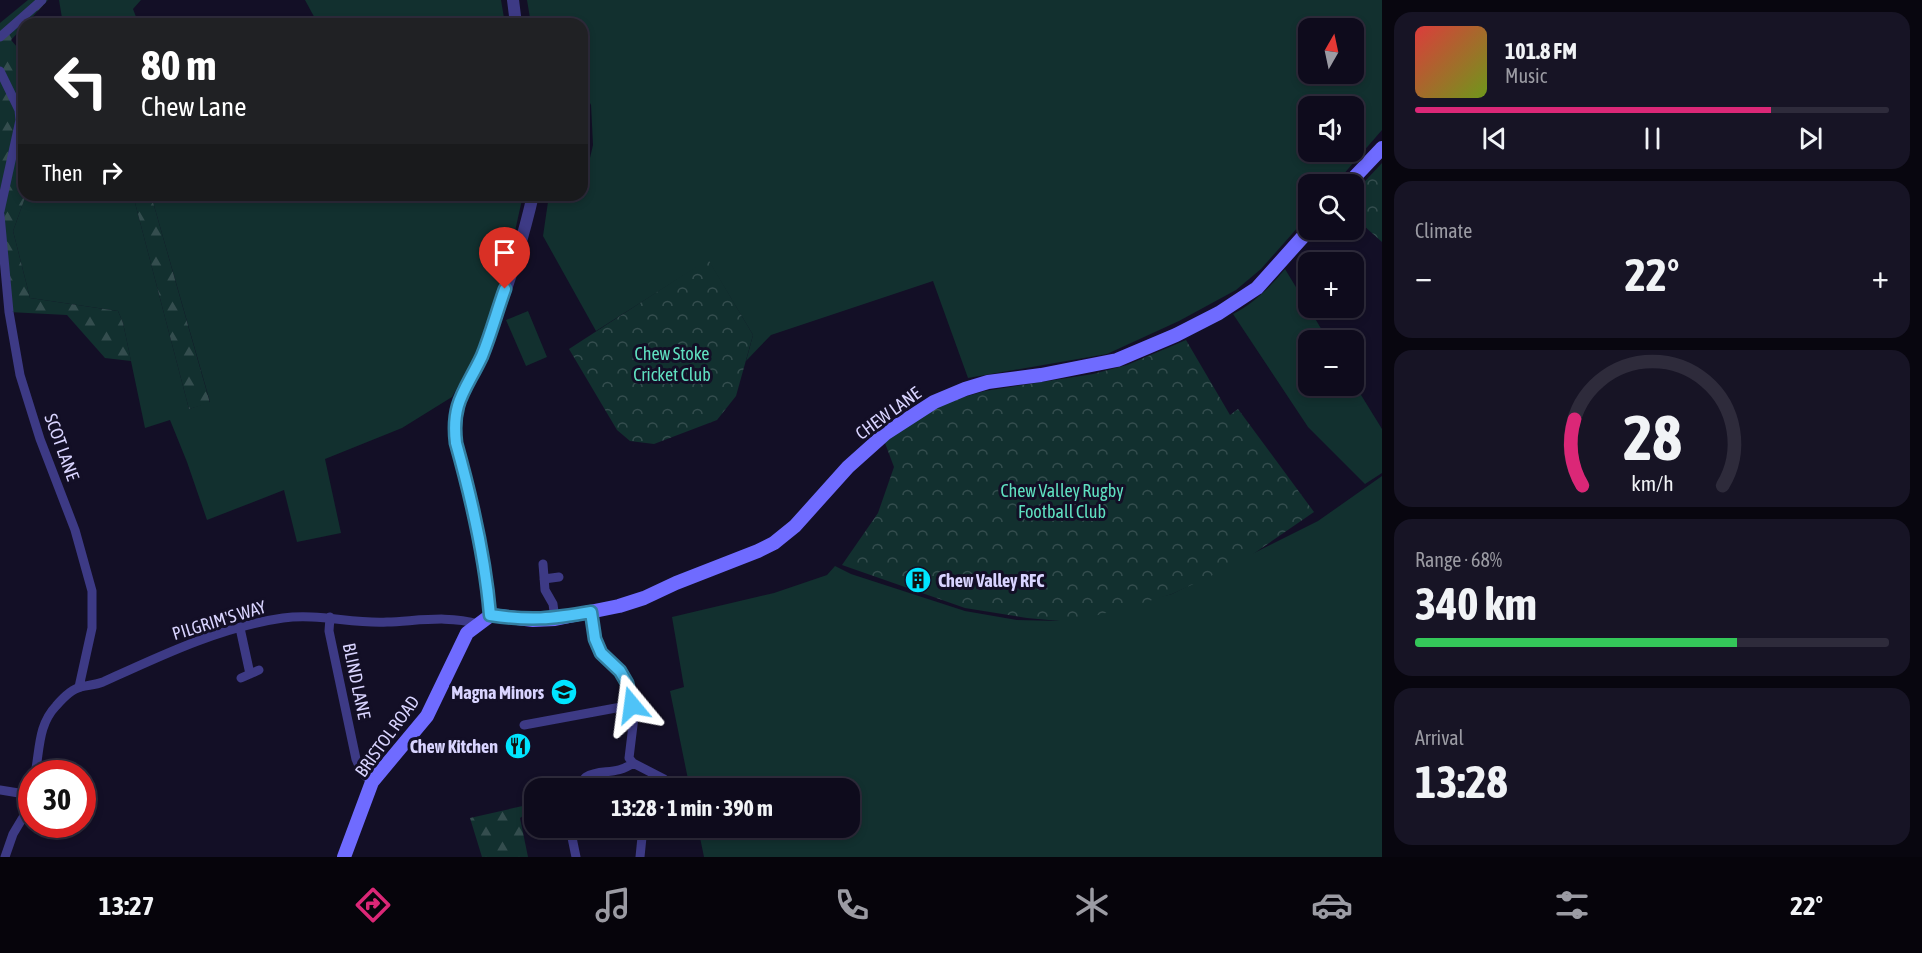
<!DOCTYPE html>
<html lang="en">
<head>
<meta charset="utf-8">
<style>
	:root { --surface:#0e0b1c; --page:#171425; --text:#f1f3f6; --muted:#9b9ba3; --line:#2e2b3b; --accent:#db2777 }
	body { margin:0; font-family:"Asap Condensed",sans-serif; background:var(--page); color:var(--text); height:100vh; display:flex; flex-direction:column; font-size:22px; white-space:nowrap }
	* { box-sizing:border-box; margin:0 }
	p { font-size:20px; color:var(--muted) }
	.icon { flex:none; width:33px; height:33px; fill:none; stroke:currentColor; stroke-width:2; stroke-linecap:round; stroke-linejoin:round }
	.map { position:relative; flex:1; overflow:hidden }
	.details { display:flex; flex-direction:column; gap:12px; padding:12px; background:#08060f; width:540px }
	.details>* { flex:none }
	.top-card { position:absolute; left:18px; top:18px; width:570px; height:183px; border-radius:18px; box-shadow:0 3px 9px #0003,0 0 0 2px var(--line); background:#202124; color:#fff; overflow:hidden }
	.needle { width:39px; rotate:9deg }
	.tools { position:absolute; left:1298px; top:18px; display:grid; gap:12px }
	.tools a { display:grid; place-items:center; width:66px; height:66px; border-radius:12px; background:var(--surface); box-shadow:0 3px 9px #0003,0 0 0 2px var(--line); font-size:30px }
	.speed { position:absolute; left:18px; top:760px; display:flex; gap:12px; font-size:30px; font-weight:700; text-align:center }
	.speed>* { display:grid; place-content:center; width:78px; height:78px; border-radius:50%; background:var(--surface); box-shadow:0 3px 9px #0003,0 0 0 2px var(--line); line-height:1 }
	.speed .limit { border:9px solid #d22; background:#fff; color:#111 }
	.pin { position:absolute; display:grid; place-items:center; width:51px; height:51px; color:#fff; margin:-62px -26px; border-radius:50% 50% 50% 0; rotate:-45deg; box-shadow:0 0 6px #0007 }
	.pin .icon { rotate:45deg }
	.me { position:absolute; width:66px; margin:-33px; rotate:344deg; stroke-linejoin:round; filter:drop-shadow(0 0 4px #0008) }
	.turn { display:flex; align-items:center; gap:21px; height:126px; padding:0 24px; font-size:27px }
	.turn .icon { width:78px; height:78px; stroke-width:2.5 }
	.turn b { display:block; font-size:42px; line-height:51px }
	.then { display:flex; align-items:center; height:57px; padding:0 24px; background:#0003; gap:12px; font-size:22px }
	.big { font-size:45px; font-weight:700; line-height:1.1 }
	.details .tile { flex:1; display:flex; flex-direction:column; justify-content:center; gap:9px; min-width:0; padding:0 21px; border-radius:18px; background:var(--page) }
	.details .dial { align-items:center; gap:0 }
	.dial svg { height:156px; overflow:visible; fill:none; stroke:var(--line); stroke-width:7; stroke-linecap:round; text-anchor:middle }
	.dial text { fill:var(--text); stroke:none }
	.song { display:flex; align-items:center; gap:18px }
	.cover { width:72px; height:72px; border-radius:9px; background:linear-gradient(135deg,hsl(0 70% 55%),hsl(80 70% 35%)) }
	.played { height:6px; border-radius:3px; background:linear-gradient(90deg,var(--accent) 75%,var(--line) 75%) }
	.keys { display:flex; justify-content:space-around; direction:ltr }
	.heat { display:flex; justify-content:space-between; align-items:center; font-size:33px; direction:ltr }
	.charge { height:9px; border-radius:4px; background:linear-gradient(90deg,#34c759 68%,var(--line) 0) }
	.trip { position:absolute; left:524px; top:778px; width:336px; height:60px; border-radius:18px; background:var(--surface); box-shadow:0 3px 9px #0003,0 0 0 2px var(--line); font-weight:700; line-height:60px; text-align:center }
	.menu { display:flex; height:96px; justify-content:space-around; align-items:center; background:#06040b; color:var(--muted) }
	.menu .icon { width:42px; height:42px }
	.menu .selected { color:var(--accent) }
	.menu b { font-size:27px; color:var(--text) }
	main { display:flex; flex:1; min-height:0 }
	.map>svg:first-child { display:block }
</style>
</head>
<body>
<main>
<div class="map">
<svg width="1382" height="857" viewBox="0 0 1382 857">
	<defs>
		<pattern id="forest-firs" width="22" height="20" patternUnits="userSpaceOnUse" patternTransform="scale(1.5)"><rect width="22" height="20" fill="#12302f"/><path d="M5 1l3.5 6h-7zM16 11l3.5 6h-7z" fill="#344d4e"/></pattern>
		<pattern id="park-crowns" width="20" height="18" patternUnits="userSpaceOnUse" patternTransform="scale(1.5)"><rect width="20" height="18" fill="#12302f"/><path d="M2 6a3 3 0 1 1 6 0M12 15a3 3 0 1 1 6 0" fill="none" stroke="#344d4e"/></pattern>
	</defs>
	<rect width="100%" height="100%" fill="#130f26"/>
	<path fill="#12302f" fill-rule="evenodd" d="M 59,0 L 141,0 L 133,9 L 138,22 L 135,24 L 63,24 Z
		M 305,0 L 501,0 L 505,24 L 318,24 Z
		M 527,0 L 1382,0 L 1382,130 L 1335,184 L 1308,184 L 1308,216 L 1261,269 L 1236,290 L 1179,321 L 1107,354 L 968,378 L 933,281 L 771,335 L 746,361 L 753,335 L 708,260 L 596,331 L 543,236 L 549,195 L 582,195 L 582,180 L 585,179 L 593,145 L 591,105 L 582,88 L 582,24 L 531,24 ZM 1308,28 L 1353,28 L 1353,74 L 1308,74 ZM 1308,106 L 1353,106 L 1353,152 L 1308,152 Z
		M 26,195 L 133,195 L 189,409 L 210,402 L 151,195 L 523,195 L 510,254 L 475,356 L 452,397 L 402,428 L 325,459 L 341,533 L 297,542 L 284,490 L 207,520 L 187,462 L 170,420 L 145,428 L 123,323 L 118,311 L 30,298 L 13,231 Z
		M 1285,269 L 1328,340 L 1308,340 L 1308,386 L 1353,386 L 1353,382 L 1382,429 L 1382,473 L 1365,484 L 1308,427 L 1233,314 C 1254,303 1269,288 1285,269 Z
		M 528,311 L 547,357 L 526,366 L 506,320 Z
		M 1382,476 L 1382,857 L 704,857 L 698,828 L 849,828 L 849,789 L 690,789 L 670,691 L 684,687 L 672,617 L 774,593 L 827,575 L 835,566 L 851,574 L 965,611 L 1017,620 L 1061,621 L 1172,594 L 1318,521 Z"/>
	<path fill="url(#forest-firs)" d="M 28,0 L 48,0 L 11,40 L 24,55 L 24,195 L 26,195 L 13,231 L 30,298 L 118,311 L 123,323 L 131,361 L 105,358 L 67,315 L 9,312 L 0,215 L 0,23 Z
		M 133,195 L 151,195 L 210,403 L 189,409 Z
		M 527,805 L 529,812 L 520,818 L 528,857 L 482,857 L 470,818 Z"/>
	<path fill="url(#park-crowns)" d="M 1382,163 L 1382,242 L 1353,216 L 1353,194 Z
		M 708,259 L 753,335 L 736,396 L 717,420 L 654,444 L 630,441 L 617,430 L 569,349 Z
		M 1186,340 L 1230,415 L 1238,409 L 1314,512 L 1243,561 L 1172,594 L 1129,607 L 1071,622 L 1027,618 L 965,608 L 842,565 L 878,513 L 894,467 L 885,443 L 909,418 L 947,402 L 985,391 L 1093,374 L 1127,365 Z"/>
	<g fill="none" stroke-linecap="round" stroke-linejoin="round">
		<path stroke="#3d3a85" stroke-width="9" d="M 0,37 L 42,0
			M 0,71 L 19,110 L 20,120 L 0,211
			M 0,215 L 9,312 L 20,375 L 40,439 L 75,530 L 92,591 L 92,628 L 79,687
			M 543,564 L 545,590 L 553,604 L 555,619
			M 544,579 L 559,577
			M 591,611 L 595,639 L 601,653 L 620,671 L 627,683 L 634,717 L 629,758 L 633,763 L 664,779 L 668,789
			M 330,617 L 329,631 L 356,759 L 362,773 L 372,782
			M 240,628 L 250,674
			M 241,678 L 259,670
			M 524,725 L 632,705
			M 35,774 C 40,749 38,725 56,706 C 62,699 71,689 81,687 C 89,685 95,685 103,682 C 160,656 220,627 283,618 C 318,613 352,624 387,622 C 417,621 449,615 478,624
			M 577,789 C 580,786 583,780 586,777 C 600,768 616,776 633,763
			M 0,790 L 31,795
			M 570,828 L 576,857
			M 5,857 L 13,834 L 25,814 L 32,791
			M 640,857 L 642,837 L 650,828"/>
		<path stroke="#3d3a85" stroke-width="12" d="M 513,0 L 516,24
			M 491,615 C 485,556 471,500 456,443 C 451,400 469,389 483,353 C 503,301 521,248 533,195"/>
		<path stroke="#6f6bff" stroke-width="14" d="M 1348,184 L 1382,148
			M 344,857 L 372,782 L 427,716 L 467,633 L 491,615 L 533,620 L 555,619 L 619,606 L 644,598 L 676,583 L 758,551 L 774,543 L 795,526 L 848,467 L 886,433 L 934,402 L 965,389 L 988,382 L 1041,375 L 1117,360 L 1176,335 L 1219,313 L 1257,288 L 1309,230"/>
	</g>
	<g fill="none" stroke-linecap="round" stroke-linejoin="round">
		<defs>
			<path id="route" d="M 505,289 C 497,311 491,334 482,356 C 466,390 451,402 456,443 C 472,500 485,556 490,615 C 531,621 551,619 591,612 L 595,639 L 601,653 L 620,671 L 627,683 L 632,705"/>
		</defs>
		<use href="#route" stroke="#337fa1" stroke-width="15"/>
		<use href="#route" stroke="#4fc3f7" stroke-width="10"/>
	</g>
	<defs>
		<symbol id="building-disc" viewBox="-11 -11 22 22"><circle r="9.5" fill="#00e5ff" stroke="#130f26"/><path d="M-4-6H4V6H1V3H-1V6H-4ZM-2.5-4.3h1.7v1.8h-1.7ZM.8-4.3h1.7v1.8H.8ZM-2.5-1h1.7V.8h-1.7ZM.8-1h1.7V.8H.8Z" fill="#111"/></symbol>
		<symbol id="school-disc" viewBox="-11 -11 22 22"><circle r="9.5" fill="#00e5ff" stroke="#130f26"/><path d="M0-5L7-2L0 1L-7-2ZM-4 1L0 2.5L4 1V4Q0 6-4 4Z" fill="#111"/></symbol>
		<symbol id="restaurant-disc" viewBox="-11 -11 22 22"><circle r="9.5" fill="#00e5ff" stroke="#130f26"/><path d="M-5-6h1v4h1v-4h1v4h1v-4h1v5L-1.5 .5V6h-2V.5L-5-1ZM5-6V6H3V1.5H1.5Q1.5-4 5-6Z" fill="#111"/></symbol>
	</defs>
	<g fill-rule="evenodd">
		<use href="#building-disc" x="903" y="565" width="30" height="30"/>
		<use href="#school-disc" x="549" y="677" width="30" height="30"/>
		<use href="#restaurant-disc" x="503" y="731" width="30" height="30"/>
	</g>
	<g text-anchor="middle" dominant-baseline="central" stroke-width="6" stroke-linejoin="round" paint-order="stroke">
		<g font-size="18" fill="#5fe0c0" stroke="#130f26">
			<text x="672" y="353">Chew Stoke<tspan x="672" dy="21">Cricket Club</tspan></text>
			<text x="1062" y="490">Chew Valley Rugby<tspan x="1062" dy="21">Football Club</tspan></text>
		</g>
		<g font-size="18" fill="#d9d4ff" stroke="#130f26">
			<text transform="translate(888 413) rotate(-36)">CHEW LANE</text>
			<text transform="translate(62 447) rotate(70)">SCOT LANE</text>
			<text transform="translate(219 620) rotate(-17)">PILGRIM'S WAY</text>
			<text transform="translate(357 681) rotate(78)">BLIND LANE</text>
			<text transform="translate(387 736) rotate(-54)">BRISTOL ROAD</text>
		</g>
		<g font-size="18" font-weight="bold" fill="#d9d4ff" stroke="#130f26" text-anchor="end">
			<text x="938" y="580" text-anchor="start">Chew Valley RFC</text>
			<text x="544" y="692">Magna Minors</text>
			<text x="498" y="746">Chew Kitchen</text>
		</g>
	</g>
</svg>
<div class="tools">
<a><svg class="needle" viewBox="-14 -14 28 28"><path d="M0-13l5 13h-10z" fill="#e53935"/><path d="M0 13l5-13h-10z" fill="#9b9ba3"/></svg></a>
<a><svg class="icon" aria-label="sound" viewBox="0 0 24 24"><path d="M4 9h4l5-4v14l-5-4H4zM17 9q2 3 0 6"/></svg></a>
<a><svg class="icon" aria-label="search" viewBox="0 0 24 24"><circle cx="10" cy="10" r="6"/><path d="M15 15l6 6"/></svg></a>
<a>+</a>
<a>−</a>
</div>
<div class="speed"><div class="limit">30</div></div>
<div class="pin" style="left:505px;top:289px;background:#d93025"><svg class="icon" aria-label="arrive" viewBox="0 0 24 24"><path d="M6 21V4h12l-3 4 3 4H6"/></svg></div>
<svg class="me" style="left:632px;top:705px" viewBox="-20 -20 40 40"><path d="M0-17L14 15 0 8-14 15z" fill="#4fc3f7" stroke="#fff" stroke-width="4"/></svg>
<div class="trip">13:28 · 1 min · 390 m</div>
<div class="top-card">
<div class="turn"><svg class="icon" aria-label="left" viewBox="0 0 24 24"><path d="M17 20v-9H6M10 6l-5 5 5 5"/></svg><div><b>80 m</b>Chew Lane</div></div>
<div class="then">Then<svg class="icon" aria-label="right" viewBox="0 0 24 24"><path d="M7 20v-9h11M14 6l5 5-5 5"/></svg></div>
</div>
</div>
<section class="details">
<div class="tile">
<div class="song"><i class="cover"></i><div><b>101.8 FM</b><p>Music</p></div></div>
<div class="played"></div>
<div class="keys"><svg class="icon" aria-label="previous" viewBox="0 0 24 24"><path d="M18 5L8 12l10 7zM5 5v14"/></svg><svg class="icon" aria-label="pause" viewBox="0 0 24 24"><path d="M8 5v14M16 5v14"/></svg><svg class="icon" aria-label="next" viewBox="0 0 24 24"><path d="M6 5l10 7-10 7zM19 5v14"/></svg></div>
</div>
<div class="tile"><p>Climate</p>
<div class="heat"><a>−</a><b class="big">22°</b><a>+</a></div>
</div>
<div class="tile dial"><svg viewBox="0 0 100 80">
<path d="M14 69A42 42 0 1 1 86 69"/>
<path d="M14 69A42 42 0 0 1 10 35" stroke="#db2777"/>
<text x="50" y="56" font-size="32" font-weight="700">28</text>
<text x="50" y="72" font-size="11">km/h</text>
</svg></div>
<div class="tile"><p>Range · 68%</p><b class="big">340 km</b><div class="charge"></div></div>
<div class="tile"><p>Arrival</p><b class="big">13:28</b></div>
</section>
</main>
<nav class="menu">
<b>13:27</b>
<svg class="icon selected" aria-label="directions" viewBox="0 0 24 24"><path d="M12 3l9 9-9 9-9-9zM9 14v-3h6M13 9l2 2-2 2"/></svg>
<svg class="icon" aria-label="music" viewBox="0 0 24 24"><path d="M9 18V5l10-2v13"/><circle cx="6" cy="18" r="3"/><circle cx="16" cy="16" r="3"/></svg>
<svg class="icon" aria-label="phone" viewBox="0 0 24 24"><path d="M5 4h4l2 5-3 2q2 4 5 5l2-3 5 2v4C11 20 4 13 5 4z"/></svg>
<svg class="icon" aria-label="climate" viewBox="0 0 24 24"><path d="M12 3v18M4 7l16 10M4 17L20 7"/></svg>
<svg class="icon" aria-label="car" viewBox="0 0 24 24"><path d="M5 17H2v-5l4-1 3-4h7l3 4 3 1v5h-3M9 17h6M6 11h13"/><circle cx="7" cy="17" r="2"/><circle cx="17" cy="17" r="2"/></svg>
<svg class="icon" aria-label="filters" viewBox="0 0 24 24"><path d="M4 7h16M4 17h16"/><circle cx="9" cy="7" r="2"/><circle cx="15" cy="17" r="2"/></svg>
<b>22°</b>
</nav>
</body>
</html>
